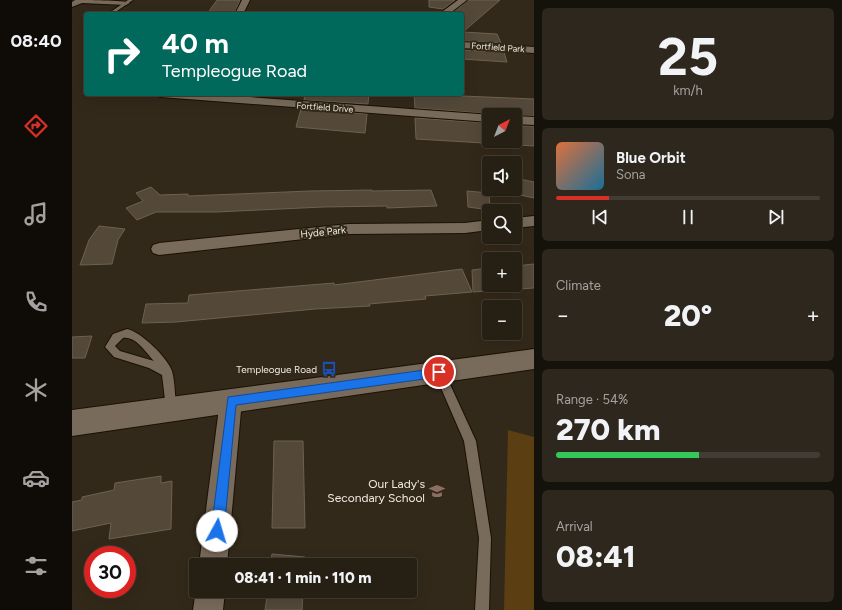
<!DOCTYPE html>
<html lang="en">
<head>
<meta charset="utf-8">
<style>
	:root { --surface:#261f14; --page:#2e271d; --text:#f1f3f6; --muted:#a4a2a0; --line:#423d34; --accent:#d93025 }
	body { margin:0; font-family:Figtree,sans-serif; background:var(--page); color:var(--text); height:100vh; display:flex; flex-direction:column; font-size:15px; white-space:nowrap }
	* { box-sizing:border-box; margin:0 }
	p { font-size:13px; color:var(--muted) }
	.icon { flex:none; width:22px; height:22px; fill:none; stroke:currentColor; stroke-width:2; stroke-linecap:round; stroke-linejoin:round }
	.map { position:relative; flex:1; overflow:hidden }
	.drawer { display:flex; flex-direction:column; gap:8px; padding:8px; background:#15110b; width:308px }
	.drawer>* { flex:none }
	.guide { position:absolute; left:12px; top:12px; width:380px; height:84px; border-radius:4px; box-shadow:0 4px 16px #0002,0 0 0 1px var(--line); background:#00695c; color:#fff; overflow:hidden }
	.needle { width:26px; rotate:42deg }
	.fabs { position:absolute; left:410px; top:108px; display:grid; gap:8px }
	.fabs a { display:grid; place-items:center; width:40px; height:40px; border-radius:4px; background:var(--surface); box-shadow:0 4px 16px #0002,0 0 0 1px var(--line); font-size:20px }
	.speed { position:absolute; left:12px; top:546px; display:flex; gap:8px; font-size:20px; font-weight:700; text-align:center }
	.speed>* { display:grid; place-content:center; width:52px; height:52px; border-radius:50%; background:var(--surface); box-shadow:0 4px 16px #0002,0 0 0 1px var(--line); line-height:1 }
	.speed .limit { border:6px solid #d22; background:#fff; color:#111 }
	.pin { position:absolute; display:grid; place-items:center; width:34px; height:34px; color:#fff; margin:-17px; border:2px solid #fff; border-radius:50%; box-shadow:0 1px 4px #0007 }
	.me { position:absolute; width:44px; margin:-22px; rotate:6deg; stroke-linejoin:round; filter:drop-shadow(0 0 3px #0008) }
	.turn { display:flex; align-items:center; gap:14px; height:84px; padding:0 12px; font-size:18px }
	.turn .icon { width:52px; height:52px; stroke-width:2.5 }
	.turn b { display:block; font-size:28px; line-height:34px }
	.big { font-size:30px; font-weight:800; line-height:1.1 }
	.drawer .tile { flex:1; display:flex; flex-direction:column; justify-content:center; gap:6px; min-width:0; padding:0 14px; border-radius:6px; background:var(--page) }
	.drawer .dial { align-items:center; gap:0 }
	.dial b { font-size:52px; line-height:1 }
	.song { display:flex; align-items:center; gap:12px }
	.cover { width:48px; height:48px; border-radius:6px; background:linear-gradient(135deg,hsl(20 70% 55%),hsl(200 70% 35%)) }
	.played { height:4px; border-radius:2px; background:linear-gradient(90deg,var(--accent) 20%,var(--line) 20%) }
	.keys { display:flex; justify-content:space-around; direction:ltr }
	.heat { display:flex; justify-content:space-between; align-items:center; font-size:22px; direction:ltr }
	.charge { height:6px; border-radius:3px; background:linear-gradient(90deg,#34c759 54%,var(--line) 0) }
	.trip { position:absolute; left:117px; top:558px; width:228px; height:40px; border-radius:4px; background:var(--surface); box-shadow:0 4px 16px #0002,0 0 0 1px var(--line); font-weight:800; line-height:40px; text-align:center }
	main { display:flex; flex:1; min-height:0 }
	.tab-bar { display:flex; flex-direction:column; width:72px; justify-content:space-around; align-items:center; background:#0f0c08; color:var(--muted) }
	.tab-bar .icon { width:28px; height:28px }
	.tab-bar .selected { color:var(--accent) }
	.tab-bar b { font-size:18px; color:var(--text) }
	.map>svg:first-child { display:block }
</style>
</head>
<body>
<main>
<nav class="tab-bar">
<b>08:40</b>
<svg class="icon selected" aria-label="directions" viewBox="0 0 24 24"><path d="M12 3l9 9-9 9-9-9zM9 14v-3h6M13 9l2 2-2 2"/></svg>
<svg class="icon" aria-label="music" viewBox="0 0 24 24"><path d="M9 18V5l10-2v13"/><circle cx="6" cy="18" r="3"/><circle cx="16" cy="16" r="3"/></svg>
<svg class="icon" aria-label="phone" viewBox="0 0 24 24"><path d="M5 4h4l2 5-3 2q2 4 5 5l2-3 5 2v4C11 20 4 13 5 4z"/></svg>
<svg class="icon" aria-label="climate" viewBox="0 0 24 24"><path d="M12 3v18M4 7l16 10M4 17L20 7"/></svg>
<svg class="icon" aria-label="car" viewBox="0 0 24 24"><path d="M5 17H2v-5l4-1 3-4h7l3 4 3 1v5h-3M9 17h6M6 11h13"/><circle cx="7" cy="17" r="2"/><circle cx="17" cy="17" r="2"/></svg>
<svg class="icon" aria-label="filters" viewBox="0 0 24 24"><path d="M4 7h16M4 17h16"/><circle cx="9" cy="7" r="2"/><circle cx="15" cy="17" r="2"/></svg>
</nav>
<div class="map">
<svg width="462" height="610" viewBox="0 0 462 610">
	<rect width="100%" height="100%" fill="#33291a"/>
	<path fill="#5b3e11" d="M 436,430 L 462,437 L 462,610 L 432,610 Z"/>
	<path fill="#544939" stroke="#6d6151" d="M 145,0 L 168,0 L 162,14 L 135,14 Z
		M 357,0 L 383,0 L 371,9 L 357,7 Z
		M 396,0 L 428,0 L 391,32 L 425,34 L 429,43 L 390,41 L 390,13 L 382,12 Z
		M 390,50 L 432,52 L 435,62 L 390,59 Z
		M 233,94 L 297,94 L 296,104 L 232,100 Z
		M 342,94 L 462,99 L 462,116 L 421,115 L 420,114 L 343,108 Z
		M 229,109 L 295,114 L 293,133 L 224,127 Z
		M 343,118 L 417,123 L 417,141 L 443,141 L 443,126 L 462,126 L 462,146 L 344,139 Z
		M 443,178 L 462,182 L 462,198 L 443,194 Z
		M 79,187 L 88,195 L 116,194 L 116,196 L 238,191 L 300,190 L 300,191 L 359,190 L 365,206 L 315,208 L 315,206 L 251,207 L 144,212 L 84,212 L 65,220 L 54,208 L 71,201 L 64,193 Z
		M 395,191 L 417,193 L 418,210 L 396,207 Z
		M 27,226 L 53,229 L 46,240 L 40,264 L 8,265 L 17,240 Z
		M 462,264 L 462,288 L 401,292 L 400,270 L 417,268 L 417,285 L 443,285 L 443,266 Z
		M 390,269 L 400,292 L 353,296 L 354,299 L 297,304 L 298,306 L 243,309 L 104,322 L 70,323 L 74,304 L 116,303 L 117,295 L 262,283 L 262,285 Z
		M 20,336 L 13,358 L 0,358 L 0,337 Z
		M 202,441 L 231,441 L 233,528 L 200,528 Z
		M 89,476 L 89,483 L 100,481 L 99,529 L 37,539 L 39,523 L 0,531 L 0,502 L 10,500 L 10,497 L 42,490 L 43,483 Z
		M 200,554 L 233,557 L 233,565 L 198,565 Z
		M 196,591 L 231,591 L 230,610 L 193,610 Z"/>
	<g fill="none" stroke-linecap="round" stroke-linejoin="round">
		<defs>
			<path id="lane" d="M 56,0 L 61,0 L 42,13 L 40,13 L 40,11 Z
				M 55,329 C 69,332 95,357 100,371 C 103,382 103,396 104,408 L 103,412 L 99,413 L 95,412 L 94,408 L 90,375 L 77,368 L 42,357 L 33,347 L 41,334 ZM 51,338 C 64,336 74,353 82,361 L 48,351 L 43,346 Z
				M 367,368 L 371,369 L 404,441 L 419,538 L 417,610 L 403,610 L 407,538 L 392,441 L 362,372 L 363,369 Z"/>
			<path id="street" d="M 3,0 C 14,0 51,0 58,3 L 54,5 L 10,3 L 0,7 L 0,2 Z
				M 170,0 L 178,0 L 171,14 L 163,14 Z
				M 386,0 L 395,0 L 377,14 L 367,14 Z
				M 390,42 L 462,47 L 462,53 L 390,48 Z
				M 83,94 L 136,94 L 420,115 L 417,115 L 417,122 L 89,97 L 85,96 Z
				M 443,116 L 462,117 L 462,125 L 443,124 Z
				M 462,216 L 462,226 L 443,228 L 443,218 Z
				M 417,220 L 417,230 L 393,233 L 277,234 L 87,255 L 81,253 L 79,249 L 81,245 L 87,243 L 277,224 L 393,223 Z
				M 159,390 L 167,393 L 170,400 L 155,565 L 127,565 L 148,400 L 151,393 Z
				M 124,589 L 124,591 L 153,591 L 151,610 L 121,610 Z"/>
			<path id="secondary" d="M 462,349 L 462,369 L 0,436 L 0,410 Z"/>
		</defs>
		<use href="#lane" stroke="#1b1104" stroke-width="2"/>
		<use href="#street" stroke="#1b1104" stroke-width="2"/>
		<use href="#secondary" stroke="#1b1104" stroke-width="2"/>
		<use href="#lane" fill="#786b5b" fill-rule="evenodd"/>
		<use href="#street" fill="#786b5b" fill-rule="evenodd"/>
		<use href="#secondary" fill="#786b5b" fill-rule="evenodd"/>
	</g>
	<path fill="#1a73e8" stroke="#114b97" d="M 367,368 L 371,369 L 372,372 L 371,375 L 367,377 L 164,405 L 152,531 L 150,535 L 145,537 L 141,535 L 139,531 L 156,397 Z"/>
	<defs>
		<symbol id="bus-bare" viewBox="-9 -9 18 18"><path d="M-5-6H5V4H4V6H2V4H-2V6H-4V4H-5ZM-3.5-4V0h7V-4ZM-3.5 1.2v1.5H-2V1.2ZM2 1.2v1.5H3.5V1.2Z" fill="#1a4fb4" stroke="#33291a" stroke-width="2.5" paint-order="stroke"/></symbol>
		<symbol id="school-bare" viewBox="-9 -9 18 18"><path d="M0-5L7-2L0 1L-7-2ZM-4 1L0 2.5L4 1V4Q0 6-4 4Z" fill="#8d6e63" stroke="#33291a" stroke-width="2.5" paint-order="stroke"/></symbol>
	</defs>
	<g fill-rule="evenodd">
		<use href="#bus-bare" x="246" y="358" width="22" height="22"/>
		<use href="#school-bare" x="354" y="480" width="22" height="22"/>
	</g>
	<g text-anchor="middle" dominant-baseline="central" stroke-width="4" stroke-linejoin="round" paint-order="stroke">
		<g font-size="9" fill="#f1eae0" stroke="#33291a">
			<text transform="translate(426 47) rotate(4)">Fortfield Park</text>
			<text transform="translate(253 107) rotate(4)">Fortfield Drive</text>
		</g>
		<g font-size="10" fill="#f1eae0" stroke="#33291a">
			<text transform="translate(251 232) rotate(-6)">Hyde Park</text>
		</g>
		<g font-size="10" fill="#f1eae0" stroke="#33291a" text-anchor="end">
			<text x="245" y="369">Templeogue Road</text>
		</g>
		<g font-size="12" fill="#f1eae0" stroke="#33291a" text-anchor="end">
			<text x="353" y="484">Our Lady's<tspan x="353" dy="14">Secondary School</tspan></text>
		</g>
	</g>
</svg>
<div class="fabs">
<a><svg class="needle" viewBox="-14 -14 28 28"><path d="M0-13l5 13h-10z" fill="#e53935"/><path d="M0 13l5-13h-10z" fill="#a4a2a0"/></svg></a>
<a><svg class="icon" aria-label="sound" viewBox="0 0 24 24"><path d="M4 9h4l5-4v14l-5-4H4zM17 9q2 3 0 6"/></svg></a>
<a><svg class="icon" aria-label="search" viewBox="0 0 24 24"><circle cx="10" cy="10" r="6"/><path d="M15 15l6 6"/></svg></a>
<a>+</a>
<a>−</a>
</div>
<div class="speed"><div class="limit">30</div></div>
<div class="pin" style="left:367px;top:372px;background:#d93025"><svg class="icon" aria-label="arrive" viewBox="0 0 24 24"><path d="M6 21V4h12l-3 4 3 4H6"/></svg></div>
<svg class="me" style="left:145px;top:531px" viewBox="-20 -20 40 40"><circle r="19" fill="#fff"/><path d="M0-13L10 11 0 6-10 11z" fill="#1a73e8"/></svg>
<div class="trip">08:41 · 1 min · 110 m</div>
<div class="guide">
<div class="turn"><svg class="icon" aria-label="right" viewBox="0 0 24 24"><path d="M7 20v-9h11M14 6l5 5-5 5"/></svg><div><b>40 m</b>Templeogue Road</div></div>
</div>
</div>
<section class="drawer">
<div class="tile dial"><b>25</b><p>km/h</p></div>
<div class="tile">
<div class="song"><i class="cover"></i><div><b>Blue Orbit</b><p>Sona</p></div></div>
<div class="played"></div>
<div class="keys"><svg class="icon" aria-label="previous" viewBox="0 0 24 24"><path d="M18 5L8 12l10 7zM5 5v14"/></svg><svg class="icon" aria-label="pause" viewBox="0 0 24 24"><path d="M8 5v14M16 5v14"/></svg><svg class="icon" aria-label="next" viewBox="0 0 24 24"><path d="M6 5l10 7-10 7zM19 5v14"/></svg></div>
</div>
<div class="tile"><p>Climate</p>
<div class="heat"><a>−</a><b class="big">20°</b><a>+</a></div>
</div>
<div class="tile"><p>Range · 54%</p><b class="big">270 km</b><div class="charge"></div></div>
<div class="tile"><p>Arrival</p><b class="big">08:41</b></div>
</section>
</main>
</body>
</html>
